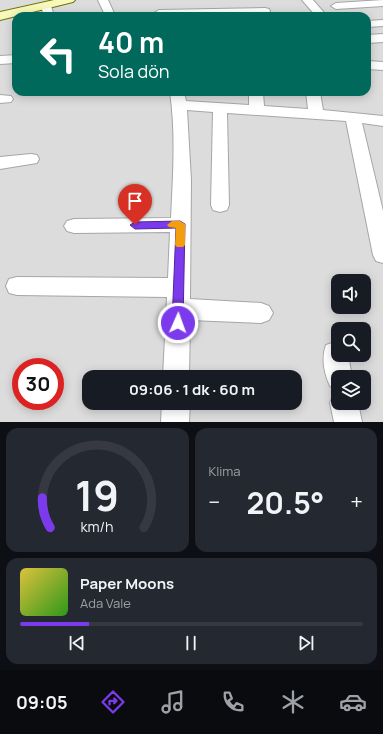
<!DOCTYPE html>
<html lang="tr">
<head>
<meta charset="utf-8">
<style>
	:root { --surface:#171b24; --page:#242831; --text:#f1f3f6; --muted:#9ea1a6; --line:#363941; --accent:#7c3aed }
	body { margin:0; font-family:Manrope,sans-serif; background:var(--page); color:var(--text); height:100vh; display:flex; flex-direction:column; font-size:15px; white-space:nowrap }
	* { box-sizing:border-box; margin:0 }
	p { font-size:13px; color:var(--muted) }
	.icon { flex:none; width:22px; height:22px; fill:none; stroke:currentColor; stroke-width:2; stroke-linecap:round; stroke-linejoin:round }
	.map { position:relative; height:422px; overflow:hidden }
	.details { display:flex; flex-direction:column; gap:6px; padding:6px; background:#0d0f14; flex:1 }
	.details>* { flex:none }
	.hud { position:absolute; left:12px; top:12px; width:359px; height:84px; border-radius:12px; box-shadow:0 2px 10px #0003; background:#00695c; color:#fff; overflow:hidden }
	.controls { position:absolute; left:331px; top:274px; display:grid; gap:8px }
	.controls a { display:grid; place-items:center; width:40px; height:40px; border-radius:8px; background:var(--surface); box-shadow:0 2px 10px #0003; font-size:20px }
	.speed { position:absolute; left:12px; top:358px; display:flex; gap:8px; font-size:20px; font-weight:700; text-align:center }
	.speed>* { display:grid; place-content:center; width:52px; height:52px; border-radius:50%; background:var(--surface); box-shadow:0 2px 10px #0003; line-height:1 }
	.speed .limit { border:6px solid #d22; background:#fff; color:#111 }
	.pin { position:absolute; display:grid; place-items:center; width:34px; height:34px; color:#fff; margin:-41px -17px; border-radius:50% 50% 50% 0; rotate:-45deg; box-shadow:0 0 4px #0007 }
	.pin .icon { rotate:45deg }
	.me { position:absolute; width:44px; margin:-22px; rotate:2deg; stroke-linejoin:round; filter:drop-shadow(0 0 3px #0008) }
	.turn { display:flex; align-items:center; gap:14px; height:84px; padding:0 20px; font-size:18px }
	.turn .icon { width:52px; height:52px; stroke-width:2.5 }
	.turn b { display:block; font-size:28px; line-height:34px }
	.big { font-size:30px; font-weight:700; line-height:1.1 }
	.details .tile { flex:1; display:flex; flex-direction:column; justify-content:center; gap:6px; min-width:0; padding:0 14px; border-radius:12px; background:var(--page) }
	.details .dial { align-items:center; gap:0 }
	.dial svg { height:104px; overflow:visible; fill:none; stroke:var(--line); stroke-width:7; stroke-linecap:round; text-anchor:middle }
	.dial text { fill:var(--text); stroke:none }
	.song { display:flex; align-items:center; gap:12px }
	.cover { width:48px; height:48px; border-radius:6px; background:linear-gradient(135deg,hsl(50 70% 55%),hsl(110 70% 35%)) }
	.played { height:4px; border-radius:2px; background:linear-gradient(90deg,var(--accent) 20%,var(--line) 20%) }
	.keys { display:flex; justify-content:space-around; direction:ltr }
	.heat { display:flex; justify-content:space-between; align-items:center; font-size:22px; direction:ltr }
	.details .tiles { flex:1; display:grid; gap:6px; grid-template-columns:1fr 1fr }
	.tile:last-child { grid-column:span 2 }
	.trip { position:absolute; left:82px; top:370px; width:220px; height:40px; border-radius:12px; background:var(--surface); box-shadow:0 2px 10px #0003; font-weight:700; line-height:40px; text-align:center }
	.tabs { display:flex; height:64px; justify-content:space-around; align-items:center; background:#090b0e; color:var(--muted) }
	.tabs .icon { width:28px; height:28px }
	.tabs .current { color:var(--accent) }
	.tabs b { font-size:18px; color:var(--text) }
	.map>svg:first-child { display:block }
</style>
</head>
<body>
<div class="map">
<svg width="383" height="422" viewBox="0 0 383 422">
	<rect width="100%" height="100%" fill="#efece5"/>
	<path fill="#dddcdc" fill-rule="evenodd" d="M 0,0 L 383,0 L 383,422 L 0,422 ZM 16,16 L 367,16 L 367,92 L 16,92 ZM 338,281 L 364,281 L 364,307 L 338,307 ZM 338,329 L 364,329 L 364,355 L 338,355 ZM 21,367 L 55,367 L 55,401 L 21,401 ZM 89,377 L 295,377 L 295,403 L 89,403 ZM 338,377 L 364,377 L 364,403 L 338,403 Z"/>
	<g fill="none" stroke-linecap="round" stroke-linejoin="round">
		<defs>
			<path id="street" d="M 98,0 L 108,0 L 114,13 L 113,15 L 105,15 Z
				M 302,0 L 313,0 L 327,16 L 316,16 Z
				M 383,0 L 383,6 L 336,9 L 331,6 L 336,3 Z
				M 46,3 L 51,6 L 54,16 L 44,16 L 41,6 Z
				M 265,8 L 269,9 L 270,11 L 269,13 L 158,16 L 154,13 L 159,10 Z
				M 383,20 L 383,26 L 367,27 L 367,21 Z
				M 383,34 L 383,42 L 367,43 L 367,35 Z
				M 16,55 L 16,63 L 0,64 L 0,56 Z
				M 367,61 L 383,62 L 383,70 L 367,69 Z
				M 170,92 L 184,92 L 186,101 L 249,105 L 249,92 L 263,92 L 264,106 L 308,109 L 306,92 L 320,92 L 323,110 L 383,116 L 383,126 L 362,123 L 383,211 L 383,263 L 376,261 L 373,255 L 346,121 L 227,113 L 229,205 L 227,210 L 220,212 L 213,210 L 211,205 L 213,112 L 187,110 L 191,180 L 190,299 L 261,303 L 269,306 L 273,313 L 269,320 L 261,323 L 190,320 L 189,377 L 163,377 L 167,297 L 17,295 L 9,293 L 6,286 L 9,279 L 17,277 L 168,278 L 170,232 L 74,233 L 67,231 L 64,226 L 67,221 L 74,219 L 171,218 C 173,176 176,133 170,92 Z
				M 0,95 L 11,96 L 13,99 L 11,102 L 0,103 Z
				M 31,154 L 37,155 L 39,159 L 37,163 L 0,169 L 0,157 Z
				M 335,342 L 338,343 L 338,355 L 348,355 L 352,377 L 338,377 L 338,390 L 330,386 C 324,373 321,359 326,345 Z
				M 338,392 L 338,403 L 358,403 L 362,422 L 334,422 L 330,403 L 334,393 Z
				M 162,403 L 190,403 L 189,422 L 161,422 Z"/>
			<path id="secondary" d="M 54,0 L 75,0 L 73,2 L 0,20 L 0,12 Z"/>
		</defs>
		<use href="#street" stroke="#a6a6a6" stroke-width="2"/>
		<use href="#secondary" stroke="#6b7507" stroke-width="2"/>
		<use href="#street" fill="#fff" fill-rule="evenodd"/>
		<use href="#secondary" fill="#f7f8ba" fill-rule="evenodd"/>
	</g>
	<path fill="#7c3aed" stroke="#51269a" d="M 180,221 L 185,224 L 183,323 L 182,326 L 178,328 L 174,326 L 172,323 L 176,228 L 135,229 L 130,225 L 135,222 Z"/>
	<path fill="#f59e0b" d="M 172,221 L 180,221 L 185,224 L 185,245 L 183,247 L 177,247 L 175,245 L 176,228 L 169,227 L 167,225 Z"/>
</svg>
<div class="controls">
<a><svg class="icon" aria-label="sound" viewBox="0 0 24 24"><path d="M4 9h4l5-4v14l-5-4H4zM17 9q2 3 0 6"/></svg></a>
<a><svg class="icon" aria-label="search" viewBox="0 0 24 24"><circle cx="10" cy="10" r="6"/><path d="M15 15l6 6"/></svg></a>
<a><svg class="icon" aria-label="layers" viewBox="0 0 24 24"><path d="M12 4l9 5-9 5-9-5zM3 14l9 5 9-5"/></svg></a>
</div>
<div class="speed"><div class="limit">30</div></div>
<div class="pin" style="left:135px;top:225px;background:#d93025"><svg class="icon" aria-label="arrive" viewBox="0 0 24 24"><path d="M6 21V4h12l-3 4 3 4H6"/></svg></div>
<svg class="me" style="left:178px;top:323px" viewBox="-20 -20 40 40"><circle r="17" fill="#7c3aed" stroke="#fff" stroke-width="3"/><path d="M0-11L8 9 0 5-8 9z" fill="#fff"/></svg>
<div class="trip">09:06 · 1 dk · 60 m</div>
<div class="hud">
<div class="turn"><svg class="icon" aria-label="left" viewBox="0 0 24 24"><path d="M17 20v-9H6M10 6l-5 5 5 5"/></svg><div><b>40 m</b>Sola dön</div></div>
</div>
</div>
<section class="details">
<div class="tiles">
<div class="tile dial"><svg viewBox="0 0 100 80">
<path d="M14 69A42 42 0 1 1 86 69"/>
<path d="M14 69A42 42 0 0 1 8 46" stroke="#7c3aed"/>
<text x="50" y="56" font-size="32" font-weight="700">19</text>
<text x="50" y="72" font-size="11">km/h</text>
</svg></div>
<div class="tile"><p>Klima</p>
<div class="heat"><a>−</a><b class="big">20.5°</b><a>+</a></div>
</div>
<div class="tile">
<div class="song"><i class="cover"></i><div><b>Paper Moons</b><p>Ada Vale</p></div></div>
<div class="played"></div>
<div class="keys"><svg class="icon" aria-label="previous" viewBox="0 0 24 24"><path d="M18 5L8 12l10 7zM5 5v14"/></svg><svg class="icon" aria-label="pause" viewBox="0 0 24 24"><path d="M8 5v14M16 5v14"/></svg><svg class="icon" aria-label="next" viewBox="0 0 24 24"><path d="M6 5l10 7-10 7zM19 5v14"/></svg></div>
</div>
</div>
</section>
<nav class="tabs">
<b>09:05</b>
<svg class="icon current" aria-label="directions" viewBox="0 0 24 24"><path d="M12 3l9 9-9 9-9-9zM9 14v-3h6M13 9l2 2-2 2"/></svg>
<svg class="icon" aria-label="music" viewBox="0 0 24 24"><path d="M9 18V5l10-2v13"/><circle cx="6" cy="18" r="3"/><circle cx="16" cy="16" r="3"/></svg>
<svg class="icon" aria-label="phone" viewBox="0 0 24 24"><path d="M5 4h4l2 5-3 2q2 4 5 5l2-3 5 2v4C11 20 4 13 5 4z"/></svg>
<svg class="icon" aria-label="climate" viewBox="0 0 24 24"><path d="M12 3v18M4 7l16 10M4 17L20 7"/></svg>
<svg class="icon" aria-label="car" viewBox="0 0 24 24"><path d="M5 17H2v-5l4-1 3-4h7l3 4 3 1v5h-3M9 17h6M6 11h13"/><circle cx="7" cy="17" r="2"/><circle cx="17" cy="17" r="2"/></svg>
</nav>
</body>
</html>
